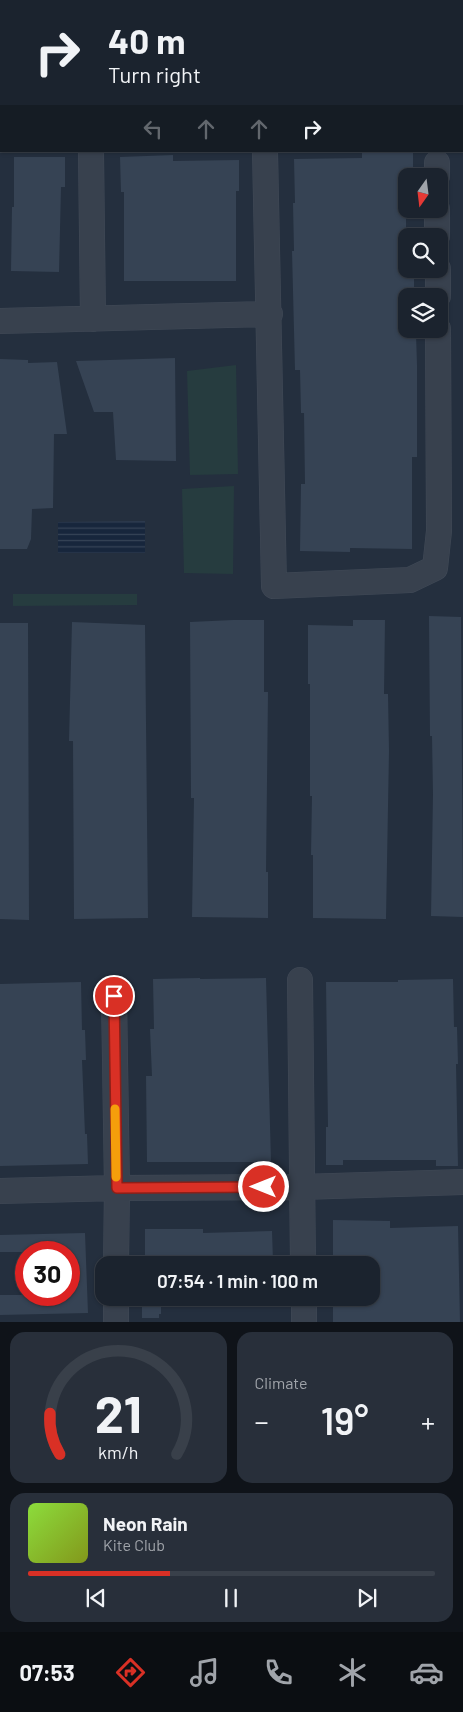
<!DOCTYPE html>
<html lang="en">
<head>
<meta charset="utf-8">
<style>
	:root { --surface:#1b232e; --page:#282f3a; --text:#f1f3f6; --muted:#a0a4aa; --line:#39404a; --accent:#d93025 }
	body { margin:0; font-family:Barlow,sans-serif; background:var(--page); color:var(--text); height:100vh; display:flex; flex-direction:column; font-size:19px; white-space:nowrap }
	* { box-sizing:border-box; margin:0 }
	p { font-size:16px; color:var(--muted) }
	.icon { flex:none; width:28px; height:28px; fill:none; stroke:currentColor; stroke-width:2; stroke-linecap:round; stroke-linejoin:round }
	.map { position:relative; height:1322px; overflow:hidden }
	.drawer { display:flex; flex-direction:column; gap:10px; padding:10px; background:#0f1319; flex:1 }
	.drawer>* { flex:none }
	.guide { position:absolute; left:0px; top:0px; width:464px; height:152px; box-shadow:0 1px 4px #0004,0 0 0 1px var(--line); background:#1b232e; color:var(--text); overflow:hidden }
	.needle { width:32px; rotate:194deg }
	.buttons { position:absolute; left:398px; top:168px; display:grid; gap:10px }
	.buttons a { display:grid; place-items:center; width:50px; height:50px; border-radius:10px; background:var(--surface); box-shadow:0 1px 4px #0004,0 0 0 1px var(--line); font-size:25px }
	.speed { position:absolute; left:15px; top:1241px; display:flex; gap:10px; font-size:25px; font-weight:700; text-align:center }
	.speed>* { display:grid; place-content:center; width:65px; height:65px; border-radius:50%; background:var(--surface); box-shadow:0 1px 4px #0004,0 0 0 1px var(--line); line-height:1 }
	.speed .limit { border:8px solid #d22; background:#fff; color:#111 }
	.pin { position:absolute; display:grid; place-items:center; width:42px; height:42px; color:#fff; margin:-21px; border:2px solid #fff; border-radius:50%; box-shadow:0 1px 5px #0007 }
	.me { position:absolute; width:55px; margin:-28px; rotate:270deg; stroke-linejoin:round; filter:drop-shadow(0 0 4px #0008) }
	.turn { display:flex; align-items:center; gap:18px; height:105px; padding:0 25px; font-size:22px }
	.turn .icon { width:65px; height:65px; stroke-width:2.5 }
	.turn b { display:block; font-size:35px; line-height:42px }
	.lanes { display:flex; align-items:center; height:48px; padding:0 25px; background:#0003; justify-content:center; gap:25px; direction:ltr }
	.lanes .off { opacity:.35 }
	.big { font-size:38px; font-weight:600; line-height:1.1 }
	.drawer .tile { flex:1; display:flex; flex-direction:column; justify-content:center; gap:8px; min-width:0; padding:0 18px; border-radius:15px; background:var(--page) }
	.drawer .dial { align-items:center; gap:0 }
	.dial svg { height:130px; overflow:visible; fill:none; stroke:var(--line); stroke-width:7; stroke-linecap:round; text-anchor:middle }
	.dial text { fill:var(--text); stroke:none }
	.song { display:flex; align-items:center; gap:15px }
	.cover { width:60px; height:60px; border-radius:8px; background:linear-gradient(135deg,hsl(90 70% 55%),hsl(70 70% 35%)) }
	.played { height:5px; border-radius:2px; background:linear-gradient(90deg,var(--accent) 35%,var(--line) 35%) }
	.keys { display:flex; justify-content:space-around; direction:ltr }
	.heat { display:flex; justify-content:space-between; align-items:center; font-size:28px; direction:ltr }
	.drawer .tiles { flex:1; display:grid; gap:10px; grid-template-columns:1fr 1fr }
	.tile:last-child { grid-column:span 2 }
	.trip { position:absolute; left:95px; top:1256px; width:285px; height:50px; border-radius:15px; background:var(--surface); box-shadow:0 1px 4px #0004,0 0 0 1px var(--line); font-weight:600; line-height:50px; text-align:center }
	.tabs { display:flex; height:80px; justify-content:space-around; align-items:center; background:#0b0e12; color:var(--muted) }
	.tabs .icon { width:35px; height:35px }
	.tabs .active { color:var(--accent) }
	.tabs b { font-size:22px; color:var(--text) }
	.map>svg:first-child { display:block }
</style>
</head>
<body>
<div class="map">
<svg width="463" height="1322" viewBox="0 0 463 1322">
	<defs>
		<pattern id="water-rules" width="6" height="5" patternUnits="userSpaceOnUse" patternTransform="scale(1.25)"><rect width="6" height="5" fill="#17263c"/><path d="M0 2.5h6" fill="none" stroke="#364457"/></pattern>
	</defs>
	<rect width="100%" height="100%" fill="#242f3e"/>
	<path fill="#263c3f" d="M 236,365 L 238,474 L 190,475 L 187,371 Z
		M 234,486 L 233,574 L 184,573 L 182,489 Z
		M 13,594 L 137,594 L 137,605 L 13,606 Z"/>
	<path fill="url(#water-rules)" d="M 145,521 L 145,553 L 58,553 L 58,522 Z"/>
	<path fill="#364354" d="M 362,151 L 413,151 L 413,174 L 406,174 L 406,269 L 414,269 L 414,296 L 406,296 L 406,334 L 416,334 L 417,365 L 417,457 L 412,457 L 412,549 L 350,548 L 350,552 L 300,551 L 301,484 L 305,484 L 304,413 L 301,413 L 300,370 L 295,370 L 292,251 L 294,251 L 293,203 L 295,203 L 294,159 L 362,158 Z
		M 173,155 L 173,161 L 239,160 L 239,191 L 236,191 L 236,281 L 124,281 L 124,192 L 121,192 L 120,157 Z
		M 14,157 L 65,157 L 65,187 L 61,187 L 59,272 L 11,271 L 12,207 L 14,207 Z
		M 175,358 L 176,461 L 116,460 L 113,412 L 94,412 L 76,361 Z
		M 0,359 L 28,360 L 28,363 L 57,362 L 67,434 L 54,434 L 53,508 L 32,509 L 31,539 L 27,549 L 0,549 Z
		M 429,616 L 461,617 L 463,917 L 431,916 L 433,794 L 432,736 L 430,736 Z
		M 233,620 L 264,620 L 264,692 L 268,692 L 266,872 L 268,872 L 268,918 L 192,917 L 194,798 L 191,798 L 190,622 Z
		M 353,620 L 385,620 L 384,694 L 388,694 L 389,751 L 386,919 L 313,918 L 313,855 L 311,855 L 312,796 L 310,796 L 310,684 L 308,684 L 308,625 L 353,626 Z
		M 72,622 L 145,625 L 148,918 L 74,919 L 73,741 L 69,741 Z
		M 0,623 L 28,623 L 29,920 L 0,919 Z
		M 200,978 L 200,979 L 266,978 L 271,1162 L 147,1162 L 146,1076 L 152,1076 L 150,1029 L 154,1029 L 153,979 Z
		M 453,979 L 454,1027 L 457,1027 L 458,1064 L 456,1064 L 458,1166 L 436,1166 L 436,1160 L 343,1160 L 343,1165 L 326,1165 L 326,1127 L 328,1127 L 326,982 L 398,982 L 398,980 Z
		M 81,982 L 82,1030 L 85,1030 L 86,1060 L 82,1060 L 85,1134 L 87,1134 L 88,1164 L 0,1166 L 0,984 Z
		M 333,1220 L 390,1221 L 390,1228 L 458,1226 L 460,1322 L 333,1322 L 333,1298 L 371,1298 L 371,1258 L 333,1258 Z
		M 145,1229 L 203,1229 L 203,1233 L 272,1231 L 273,1261 L 161,1261 L 161,1265 L 145,1265 Z
		M 85,1233 L 88,1313 L 0,1315 L 0,1295 L 69,1295 L 69,1252 L 0,1252 L 0,1235 Z
		M 142,1298 L 161,1298 L 161,1314 L 159,1314 L 159,1318 L 142,1318 Z"/>
	<g fill="none" stroke-linecap="round" stroke-linejoin="round">
		<defs>
			<path id="street" d="M 89,0 L 89,1
				M 336,0 L 338,1
				M 444,1 L 445,0
				M 91,151 L 93,319
				M 265,151 L 274,586 L 410,580 L 435,568 L 439,531 L 438,329
				M 437,163 L 437,176
				M 437,209 L 437,236
				M 438,269 L 438,296
				M 0,321 L 270,314
				M 300,980 L 303,1265
				M 114,996 L 117,1188 L 116,1265
				M 0,1191 L 117,1188 L 301,1187 L 463,1182
				M 304,1298 L 304,1322
				M 116,1322 L 116,1298"/>
		</defs>
		<use href="#street" stroke="#414a57" stroke-width="26"/>
		<use href="#street" stroke="#38414e" stroke-width="25"/>
	</g>
	<g fill="none" stroke-linecap="round" stroke-linejoin="round">
		<defs>
			<path id="route" d="M 114,996 L 117,1188 L 264,1187"/>
		</defs>
		<use href="#route" stroke="#8d1f18" stroke-width="12"/>
		<use href="#route" stroke="#d93025" stroke-width="9"/>
		<path stroke="#f59e0b" stroke-width="9" d="M 115,1109 L 116,1177"/>
	</g>
</svg>
<div class="buttons">
<a><svg class="needle" viewBox="-14 -14 28 28"><path d="M0-13l5 13h-10z" fill="#e53935"/><path d="M0 13l5-13h-10z" fill="#a0a4aa"/></svg></a>
<a><svg class="icon" aria-label="search" viewBox="0 0 24 24"><circle cx="10" cy="10" r="6"/><path d="M15 15l6 6"/></svg></a>
<a><svg class="icon" aria-label="layers" viewBox="0 0 24 24"><path d="M12 4l9 5-9 5-9-5zM3 14l9 5 9-5"/></svg></a>
</div>
<div class="speed"><div class="limit">30</div></div>
<div class="pin" style="left:114px;top:996px;background:#d93025"><svg class="icon" aria-label="arrive" viewBox="0 0 24 24"><path d="M6 21V4h12l-3 4 3 4H6"/></svg></div>
<svg class="me" style="left:264px;top:1187px" viewBox="-20 -20 40 40"><circle r="17" fill="#d93025" stroke="#fff" stroke-width="3"/><path d="M0-11L8 9 0 5-8 9z" fill="#fff"/></svg>
<div class="trip">07:54 · 1 min · 100 m</div>
<div class="guide">
<div class="turn"><svg class="icon" aria-label="right" viewBox="0 0 24 24"><path d="M7 20v-9h11M14 6l5 5-5 5"/></svg><div><b>40 m</b>Turn right</div></div>
<div class="lanes"><svg class="icon off" aria-label="left" viewBox="0 0 24 24"><path d="M17 20v-9H6M10 6l-5 5 5 5"/></svg><svg class="icon off" aria-label="ahead" viewBox="0 0 24 24"><path d="M12 20V5M6 11l6-6 6 6"/></svg><svg class="icon off" aria-label="ahead" viewBox="0 0 24 24"><path d="M12 20V5M6 11l6-6 6 6"/></svg><svg class="icon" aria-label="right" viewBox="0 0 24 24"><path d="M7 20v-9h11M14 6l5 5-5 5"/></svg></div>
</div>
</div>
<section class="drawer">
<div class="tiles">
<div class="tile dial"><svg viewBox="0 0 100 80">
<path d="M14 69A42 42 0 1 1 86 69"/>
<path d="M14 69A42 42 0 0 1 8 44" stroke="#d93025"/>
<text x="50" y="56" font-size="32" font-weight="700">21</text>
<text x="50" y="72" font-size="11">km/h</text>
</svg></div>
<div class="tile"><p>Climate</p>
<div class="heat"><a>−</a><b class="big">19°</b><a>+</a></div>
</div>
<div class="tile">
<div class="song"><i class="cover"></i><div><b>Neon Rain</b><p>Kite Club</p></div></div>
<div class="played"></div>
<div class="keys"><svg class="icon" aria-label="previous" viewBox="0 0 24 24"><path d="M18 5L8 12l10 7zM5 5v14"/></svg><svg class="icon" aria-label="pause" viewBox="0 0 24 24"><path d="M8 5v14M16 5v14"/></svg><svg class="icon" aria-label="next" viewBox="0 0 24 24"><path d="M6 5l10 7-10 7zM19 5v14"/></svg></div>
</div>
</div>
</section>
<nav class="tabs">
<b>07:53</b>
<svg class="icon active" aria-label="directions" viewBox="0 0 24 24"><path d="M12 3l9 9-9 9-9-9zM9 14v-3h6M13 9l2 2-2 2"/></svg>
<svg class="icon" aria-label="music" viewBox="0 0 24 24"><path d="M9 18V5l10-2v13"/><circle cx="6" cy="18" r="3"/><circle cx="16" cy="16" r="3"/></svg>
<svg class="icon" aria-label="phone" viewBox="0 0 24 24"><path d="M5 4h4l2 5-3 2q2 4 5 5l2-3 5 2v4C11 20 4 13 5 4z"/></svg>
<svg class="icon" aria-label="climate" viewBox="0 0 24 24"><path d="M12 3v18M4 7l16 10M4 17L20 7"/></svg>
<svg class="icon" aria-label="car" viewBox="0 0 24 24"><path d="M5 17H2v-5l4-1 3-4h7l3 4 3 1v5h-3M9 17h6M6 11h13"/><circle cx="7" cy="17" r="2"/><circle cx="17" cy="17" r="2"/></svg>
</nav>
</body>
</html>
